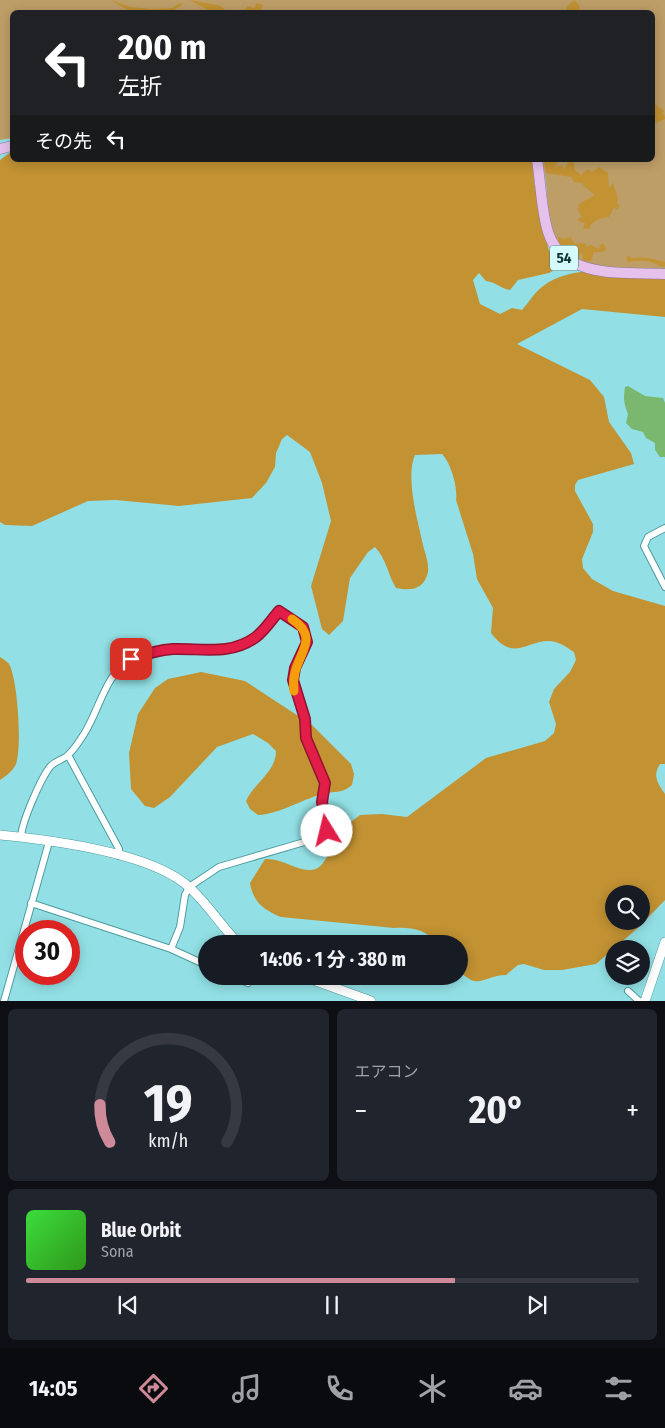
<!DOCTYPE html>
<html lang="ja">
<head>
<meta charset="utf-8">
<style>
	:root { --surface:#171b24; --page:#20242c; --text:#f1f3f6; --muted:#9ea1a6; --line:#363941; --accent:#cf8a99 }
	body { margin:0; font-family:"Fira Sans Condensed","Noto Sans JP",sans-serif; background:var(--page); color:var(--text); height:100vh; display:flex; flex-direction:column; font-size:19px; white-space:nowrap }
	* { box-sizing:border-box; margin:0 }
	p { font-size:16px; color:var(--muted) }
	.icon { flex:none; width:28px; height:28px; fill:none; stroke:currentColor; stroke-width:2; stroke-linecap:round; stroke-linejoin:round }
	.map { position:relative; height:1001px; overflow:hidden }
	.side { display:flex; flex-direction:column; gap:8px; padding:8px; background:#0d0f14; flex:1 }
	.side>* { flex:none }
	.guide { position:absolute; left:10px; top:10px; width:645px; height:152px; border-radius:8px; box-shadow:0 2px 12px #0003; background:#202124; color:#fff; overflow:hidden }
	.fabs { position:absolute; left:605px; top:885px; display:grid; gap:10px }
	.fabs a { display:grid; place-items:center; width:45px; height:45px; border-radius:50%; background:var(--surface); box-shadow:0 2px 12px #0003; font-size:25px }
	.speed { position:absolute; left:15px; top:920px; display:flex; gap:10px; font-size:25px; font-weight:700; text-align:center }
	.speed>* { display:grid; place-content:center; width:65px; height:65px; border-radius:50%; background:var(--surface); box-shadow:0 2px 12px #0003; line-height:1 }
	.speed .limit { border:8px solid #d22; background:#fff; color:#111 }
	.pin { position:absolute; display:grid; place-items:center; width:42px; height:42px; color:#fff; margin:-21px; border-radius:10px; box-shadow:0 2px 8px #0006 }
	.me { position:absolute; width:55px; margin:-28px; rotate:351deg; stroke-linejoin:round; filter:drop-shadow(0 0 4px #0008) }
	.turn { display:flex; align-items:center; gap:18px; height:105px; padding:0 25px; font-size:22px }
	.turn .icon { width:65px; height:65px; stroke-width:2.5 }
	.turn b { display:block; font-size:35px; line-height:42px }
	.then { display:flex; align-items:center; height:48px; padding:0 25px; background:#0003; gap:10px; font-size:19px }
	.big { font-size:38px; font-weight:700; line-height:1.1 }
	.side .tile { flex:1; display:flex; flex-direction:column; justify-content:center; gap:8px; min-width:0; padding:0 18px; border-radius:8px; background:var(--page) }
	.side .dial { align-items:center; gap:0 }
	.dial svg { height:130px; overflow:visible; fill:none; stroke:var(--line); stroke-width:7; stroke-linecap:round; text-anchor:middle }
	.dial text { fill:var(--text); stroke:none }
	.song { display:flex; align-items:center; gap:15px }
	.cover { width:60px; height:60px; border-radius:8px; background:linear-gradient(135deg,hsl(120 70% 55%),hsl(110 70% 35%)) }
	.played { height:5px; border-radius:2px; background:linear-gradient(90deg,var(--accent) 70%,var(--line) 70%) }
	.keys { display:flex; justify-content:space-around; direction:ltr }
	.heat { display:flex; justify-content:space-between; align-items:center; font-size:28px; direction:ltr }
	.side .tiles { flex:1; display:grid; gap:8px; grid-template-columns:1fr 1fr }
	.tile:last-child { grid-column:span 2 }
	.trip { position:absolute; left:198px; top:935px; width:270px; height:50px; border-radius:25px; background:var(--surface); box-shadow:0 2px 12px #0003; font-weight:700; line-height:50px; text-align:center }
	.tabs { display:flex; height:80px; justify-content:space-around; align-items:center; background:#090b0e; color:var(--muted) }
	.tabs .icon { width:35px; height:35px }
	.tabs .selected { color:var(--accent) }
	.tabs b { font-size:22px; color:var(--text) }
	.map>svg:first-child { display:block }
</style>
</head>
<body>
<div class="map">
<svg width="665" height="1001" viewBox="0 0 665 1001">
	<rect width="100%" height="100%" fill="#92e0e5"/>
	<path fill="#be9e67" d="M 0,0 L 665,0 L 665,269 C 638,268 580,272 561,249 C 555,242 552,230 550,221 C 546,201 548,179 541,160 L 652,160 L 652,12 L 12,12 L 12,138 L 0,140 Z"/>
	<path fill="#c29233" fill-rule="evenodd" d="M 111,0 L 130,7 L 151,9 L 172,8 L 180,3 L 182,5 L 174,10 L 129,11 Z
		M 190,0 L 221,6 L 227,12 L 211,12 Z
		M 574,0 L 579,5 L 580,12 L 565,12 L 567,7 Z
		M 257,3 L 263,5 L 260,12 L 246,12 L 244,10 L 248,6 L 254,8 Z
		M 654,103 L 664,111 L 663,114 L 665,116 L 665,119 L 656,123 L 653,113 Z
		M 12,151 L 12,160 L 533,160 L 534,182 L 547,243 L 549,251 L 559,263 L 556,269 L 549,273 L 518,280 L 510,290 C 501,289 496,282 486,281 L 479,273 L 473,280 L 480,304 L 500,314 L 512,308 L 522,310 C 530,301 535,291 546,284 C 576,264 630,271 665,271 L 665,317 L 582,309 L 517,344 L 590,380 L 604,397 L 609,422 L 631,453 L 634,464 L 578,480 L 575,485 L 575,491 L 593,524 L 593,532 L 582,559 L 583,568 L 592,579 L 613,591 L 665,606 L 665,764 L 660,764 C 652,776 658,784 665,794 L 665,900 L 639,927 L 596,964 L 562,970 L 544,970 L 524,964 L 518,965 L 506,975 C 484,975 478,992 459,970 L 459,944 L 438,944 C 426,929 411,927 394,928 L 281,917 C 264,910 253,902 250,883 L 265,859 C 282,858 295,870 309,870 C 327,871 329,846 337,836 C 343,828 351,822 360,815 L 382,814 L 407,817 L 486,758 L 545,741 L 554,733 L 556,724 L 549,702 L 554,689 L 570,672 L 576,660 L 574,652 C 566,647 560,642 550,641 C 526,640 514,663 491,633 L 493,608 L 477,579 L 473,554 L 456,500 C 458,488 451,463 442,454 L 415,455 C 405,478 418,521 423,545 C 425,553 429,563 428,572 C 424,590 411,591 396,588 C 388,575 386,558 375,547 L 368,552 L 350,578 L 343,621 L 329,635 L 322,629 L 311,586 L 331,521 L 322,483 L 310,452 L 287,435 L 282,439 L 276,453 L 275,467 L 266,483 L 252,498 L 179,506 L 116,500 L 88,501 L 32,526 L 5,525 L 0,522 L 0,160 ZM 614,894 L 641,894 L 641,921 L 614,921 Z
		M 544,160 L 557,160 L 556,167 L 562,165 L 564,169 L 570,160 L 573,160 L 575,170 L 581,175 L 588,169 L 592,172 L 599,167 L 608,173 L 609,188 L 613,183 L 618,199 L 617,203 L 620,206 L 617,209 L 614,208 L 609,217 C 600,218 592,220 589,229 L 583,228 L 585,223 L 580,222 L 578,219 L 582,217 L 578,210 L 579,204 L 595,195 L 585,187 L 582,183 L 574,182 L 571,177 L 546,173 Z
		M 559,237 L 564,239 L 570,237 L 575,244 L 585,243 L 587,247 L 591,245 L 599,249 L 601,244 L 604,244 L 606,249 L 603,252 L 594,252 L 591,261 L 584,261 L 581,251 L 578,259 L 563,250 L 557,241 Z
		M 628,255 L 631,258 C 646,257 651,258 665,262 L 665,266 L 661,267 C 651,260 641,260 629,262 L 626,260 Z
		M 0,657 C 3,659 7,661 9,664 C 18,680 22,747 16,764 C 13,771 6,776 0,780 Z
		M 201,672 L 245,681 L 312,725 L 351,764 L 354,774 L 352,785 C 343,793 338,791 327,793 C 303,798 281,814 258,815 L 250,809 L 246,801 C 254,783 276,772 276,751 L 268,743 L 253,734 L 217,747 L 170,797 L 154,808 L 145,806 L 131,789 L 129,753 L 138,714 L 155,688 L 168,679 Z"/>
	<path fill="#79b86e" d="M 628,386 L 645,396 L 663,398 L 665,403 L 665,457 L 660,457 L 655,450 L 655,443 L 646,438 L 643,432 L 632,429 L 626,423 L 628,414 C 624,404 623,399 625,387 Z"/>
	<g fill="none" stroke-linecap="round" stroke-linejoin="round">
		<defs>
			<path id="street" d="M 665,528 L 648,537 L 644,546 L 665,587
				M 68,755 L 119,849 L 119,856
				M 21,837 C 22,821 40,781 49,768 C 54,761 63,760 68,755 C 74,750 80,740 84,734 C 100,709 105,673 132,659 C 172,638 220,665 256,636 C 265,629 272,619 279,611 L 303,627 L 307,642 L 295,668 L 293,680 L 305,719 L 308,744 L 325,783 L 323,803 L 327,831 L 318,838 L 219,867 L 189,887 L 185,895 L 180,927 L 171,949
				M 31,903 L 171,949 L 206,965
				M 232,976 L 248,983 L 251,976
				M 628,991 L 639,1001
				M 4,1001 L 49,842"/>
			<path id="secondary" d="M 0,835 C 51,840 150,852 189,887 C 207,903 221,926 239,944
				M 302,976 L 371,1001
				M 645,1001 L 665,942"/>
			<path id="primary" d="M 0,149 L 12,146
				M 537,160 C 541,184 541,209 548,232 C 563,280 625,272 665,274"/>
		</defs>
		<use href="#street" stroke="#4d9ba0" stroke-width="8"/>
		<use href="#secondary" stroke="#4d9ba0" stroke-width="10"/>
		<use href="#primary" stroke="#9075a4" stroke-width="11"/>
		<use href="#street" stroke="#fff" stroke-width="6"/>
		<use href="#secondary" stroke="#fff" stroke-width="9"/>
		<use href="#primary" stroke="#e5c1ec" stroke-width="10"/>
	</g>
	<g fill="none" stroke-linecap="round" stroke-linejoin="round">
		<defs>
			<path id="route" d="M 131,659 C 145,654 158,650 173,649 C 202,648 230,656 256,637 C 265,630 272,619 279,611 L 303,627 L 307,642 L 295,668 L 293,680 L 305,719 L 306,738 L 325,783 L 322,802 L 327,831"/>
		</defs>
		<use href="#route" stroke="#92132f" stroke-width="12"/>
		<use href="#route" stroke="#e11d48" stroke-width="9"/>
		<path stroke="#f59e0b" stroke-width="9" d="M 292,619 C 325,642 289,656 294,691"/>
	</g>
	<g text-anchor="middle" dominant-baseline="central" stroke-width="4" stroke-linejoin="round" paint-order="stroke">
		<rect fill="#d4fafc" stroke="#4c6f71" stroke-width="1" x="550" y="245.5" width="28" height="25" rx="4"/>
		<g font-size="15" font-weight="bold" fill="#123335">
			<text x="564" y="258">54</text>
		</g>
	</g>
</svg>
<div class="fabs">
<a><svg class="icon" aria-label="search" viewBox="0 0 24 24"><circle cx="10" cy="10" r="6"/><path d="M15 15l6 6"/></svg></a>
<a><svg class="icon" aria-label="layers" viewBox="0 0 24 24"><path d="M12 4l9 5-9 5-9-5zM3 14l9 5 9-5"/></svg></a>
</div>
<div class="speed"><div class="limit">30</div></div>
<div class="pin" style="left:131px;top:659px;background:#d93025"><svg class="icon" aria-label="arrive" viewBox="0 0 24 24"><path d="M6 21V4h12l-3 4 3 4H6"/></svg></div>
<svg class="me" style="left:327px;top:831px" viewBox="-20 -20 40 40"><circle r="19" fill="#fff"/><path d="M0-13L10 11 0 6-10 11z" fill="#e11d48"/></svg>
<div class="trip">14:06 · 1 分 · 380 m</div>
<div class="guide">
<div class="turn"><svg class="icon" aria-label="left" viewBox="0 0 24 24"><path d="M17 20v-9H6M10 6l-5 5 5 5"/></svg><div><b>200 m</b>左折</div></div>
<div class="then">その先<svg class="icon" aria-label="left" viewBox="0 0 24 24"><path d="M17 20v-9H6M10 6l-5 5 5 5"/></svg></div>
</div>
</div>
<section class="side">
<div class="tiles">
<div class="tile dial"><svg viewBox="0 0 100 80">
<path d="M14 69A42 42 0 1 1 86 69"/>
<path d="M14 69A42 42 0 0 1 8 46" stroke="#cf8a99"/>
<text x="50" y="56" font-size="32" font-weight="700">19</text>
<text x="50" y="72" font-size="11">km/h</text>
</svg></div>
<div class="tile"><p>エアコン</p>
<div class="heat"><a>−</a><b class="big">20°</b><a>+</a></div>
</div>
<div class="tile">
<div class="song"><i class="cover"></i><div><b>Blue Orbit</b><p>Sona</p></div></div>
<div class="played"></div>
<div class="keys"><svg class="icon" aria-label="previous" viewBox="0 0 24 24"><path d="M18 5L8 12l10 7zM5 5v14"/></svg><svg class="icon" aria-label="pause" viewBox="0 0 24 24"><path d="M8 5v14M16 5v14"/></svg><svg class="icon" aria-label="next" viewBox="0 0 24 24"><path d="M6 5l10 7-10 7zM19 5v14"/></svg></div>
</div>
</div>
</section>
<nav class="tabs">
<b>14:05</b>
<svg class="icon selected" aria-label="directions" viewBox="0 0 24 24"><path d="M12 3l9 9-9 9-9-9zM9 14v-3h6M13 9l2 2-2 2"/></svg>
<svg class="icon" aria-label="music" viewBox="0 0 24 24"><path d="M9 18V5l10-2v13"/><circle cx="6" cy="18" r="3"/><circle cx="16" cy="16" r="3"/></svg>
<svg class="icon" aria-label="phone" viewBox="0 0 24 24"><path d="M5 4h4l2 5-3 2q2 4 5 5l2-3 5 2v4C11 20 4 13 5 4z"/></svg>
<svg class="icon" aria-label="climate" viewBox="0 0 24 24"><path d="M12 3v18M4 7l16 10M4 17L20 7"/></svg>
<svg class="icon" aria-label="car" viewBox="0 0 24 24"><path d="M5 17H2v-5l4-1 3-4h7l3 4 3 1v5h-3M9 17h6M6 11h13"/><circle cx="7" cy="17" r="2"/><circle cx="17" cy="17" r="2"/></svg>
<svg class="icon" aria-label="filters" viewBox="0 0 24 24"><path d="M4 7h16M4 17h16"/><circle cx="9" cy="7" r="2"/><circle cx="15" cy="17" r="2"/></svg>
</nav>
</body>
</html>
